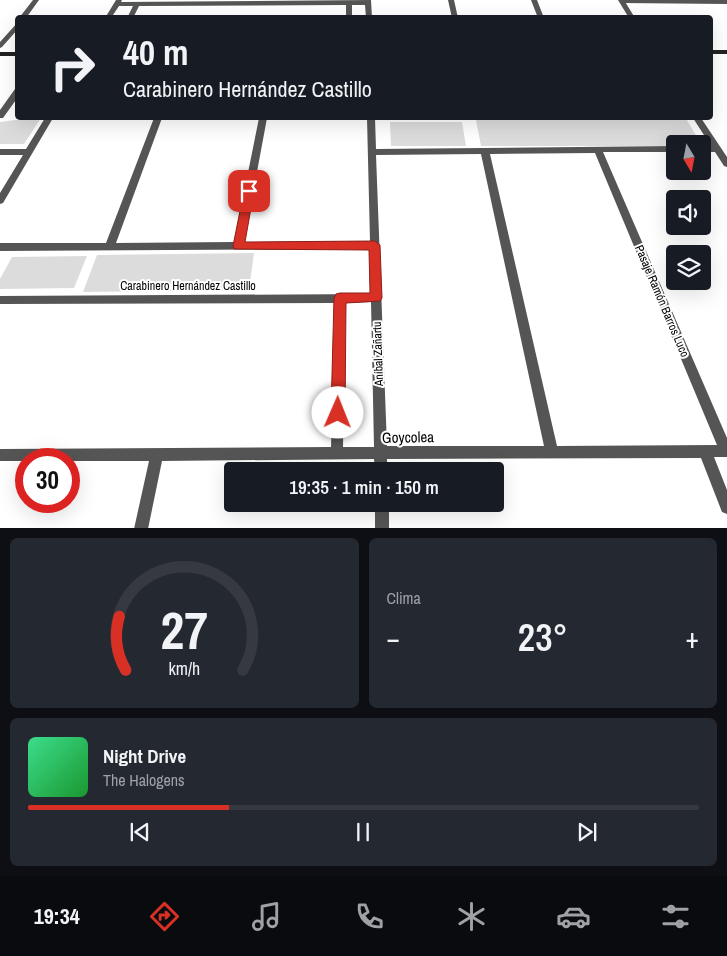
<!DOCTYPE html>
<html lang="es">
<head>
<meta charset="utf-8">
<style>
	:root { --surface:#171b24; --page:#242831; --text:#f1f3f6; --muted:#9ea1a6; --line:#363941; --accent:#d93025 }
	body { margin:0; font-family:"Archivo Narrow",sans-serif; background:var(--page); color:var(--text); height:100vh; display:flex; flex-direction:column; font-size:19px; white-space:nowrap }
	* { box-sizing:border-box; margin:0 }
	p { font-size:16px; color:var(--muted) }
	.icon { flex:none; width:28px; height:28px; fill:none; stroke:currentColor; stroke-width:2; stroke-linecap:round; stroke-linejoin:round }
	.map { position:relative; height:528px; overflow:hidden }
	.drawer { display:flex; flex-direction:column; gap:10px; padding:10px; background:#0d0f14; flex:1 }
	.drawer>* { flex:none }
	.guide { position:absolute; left:15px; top:15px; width:698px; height:105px; border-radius:5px; box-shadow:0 5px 20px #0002; background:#171b24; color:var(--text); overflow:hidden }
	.needle { width:32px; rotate:170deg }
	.controls { position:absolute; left:666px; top:135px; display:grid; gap:10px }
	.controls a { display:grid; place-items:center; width:45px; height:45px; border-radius:5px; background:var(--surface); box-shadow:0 5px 20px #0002; font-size:25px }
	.speed { position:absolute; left:15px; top:448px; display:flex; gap:10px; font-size:25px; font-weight:700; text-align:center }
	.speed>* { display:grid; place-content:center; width:65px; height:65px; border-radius:50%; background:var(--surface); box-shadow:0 5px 20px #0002; line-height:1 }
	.speed .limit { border:8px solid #d22; background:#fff; color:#111 }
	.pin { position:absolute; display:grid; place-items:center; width:42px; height:42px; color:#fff; margin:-21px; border-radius:10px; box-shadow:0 2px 8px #0006 }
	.me { position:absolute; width:55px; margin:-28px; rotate:1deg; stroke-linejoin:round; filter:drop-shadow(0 0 4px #0008) }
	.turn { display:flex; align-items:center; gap:18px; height:105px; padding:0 25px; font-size:22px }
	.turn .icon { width:65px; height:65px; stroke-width:2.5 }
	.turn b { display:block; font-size:35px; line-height:42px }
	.big { font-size:38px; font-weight:600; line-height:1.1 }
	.drawer .widget { flex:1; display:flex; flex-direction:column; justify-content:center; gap:8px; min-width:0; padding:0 18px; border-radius:8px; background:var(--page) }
	.drawer .dial { align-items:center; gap:0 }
	.dial svg { height:130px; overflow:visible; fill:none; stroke:var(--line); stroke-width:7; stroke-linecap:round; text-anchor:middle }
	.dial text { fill:var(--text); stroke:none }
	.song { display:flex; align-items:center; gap:15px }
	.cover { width:60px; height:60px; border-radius:8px; background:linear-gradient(135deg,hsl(150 70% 55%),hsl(130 70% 35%)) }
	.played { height:5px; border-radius:2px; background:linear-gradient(90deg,var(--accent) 30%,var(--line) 30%) }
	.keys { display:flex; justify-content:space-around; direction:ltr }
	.heat { display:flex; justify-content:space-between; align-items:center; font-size:28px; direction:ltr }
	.drawer .tiles { flex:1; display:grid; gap:10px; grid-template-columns:1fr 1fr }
	.widget:last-child { grid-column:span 2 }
	.trip { position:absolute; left:224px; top:462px; width:280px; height:50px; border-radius:5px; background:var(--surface); box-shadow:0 5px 20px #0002; font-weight:600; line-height:50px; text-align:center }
	.menu { display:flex; height:80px; justify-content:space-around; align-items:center; background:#090b0e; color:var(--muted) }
	.menu .icon { width:35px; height:35px }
	.menu .selected { color:var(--accent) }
	.menu b { font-size:22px; color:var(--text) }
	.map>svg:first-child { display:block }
</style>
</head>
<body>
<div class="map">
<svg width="727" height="529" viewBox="0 0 727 529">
	<rect width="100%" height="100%" fill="#fff"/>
	<path fill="#dcdcdc" d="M 31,118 L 41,118 L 24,144 L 0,144 L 0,122 Z
		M 476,120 L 687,120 L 701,144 L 675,144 L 675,146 L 481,146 Z
		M 390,122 L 462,122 L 466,146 L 391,146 Z
		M 254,253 L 249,290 L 83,292 L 97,255 Z
		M 87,256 L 74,288 L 0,289 L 0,279 L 12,257 Z"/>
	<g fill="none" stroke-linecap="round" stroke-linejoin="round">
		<path fill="#555" fill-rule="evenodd" d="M 33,0 L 39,0 L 26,18 L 19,18 Z
			M 116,0 L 122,0 L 121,2 L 371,0 L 372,18 L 366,18 L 365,5 L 352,5 L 352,18 L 346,18 L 346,5 L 139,6 L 133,18 L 127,18 L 133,6 L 119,6 L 111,18 L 105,18 Z
			M 448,0 L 454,0 L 458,18 L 452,18 Z
			M 531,0 L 537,0 L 544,18 L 538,18 Z
			M 623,0 L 727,0 L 727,4 L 621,3 L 620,2 Z
			M 18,22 L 18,29 L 2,47 L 0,48 L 0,42 Z
			M 15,89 L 18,89 L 18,97 L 3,118 L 0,118 L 0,110 Z
			M 45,118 L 53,118 L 3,203 L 0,204 L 0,193 L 23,155 L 0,155 L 0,149 L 26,149 Z
			M 154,118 L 162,118 L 116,243 L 234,242 L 259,118 L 267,118 L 244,242 L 370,241 L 367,118 L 375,118 L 376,149 L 675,146 L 675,152 L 603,152 L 727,438 L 727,457 L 714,457 L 727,490 L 727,514 L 722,512 L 701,458 L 387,459 L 387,471 L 375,471 L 374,459 L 162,461 L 148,529 L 134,529 L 149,461 L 69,461 L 69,459 L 26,459 L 26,461 L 0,461 L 0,449 L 331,447 L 335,303 L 0,304 L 0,296 L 371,294 L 370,249 L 0,251 L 0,243 L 106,243 ZM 595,153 L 717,445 L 557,446 L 490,154 ZM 481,154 L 544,446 L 387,446 L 376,155 ZM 371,302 L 374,447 L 343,447 L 345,303 Z
			M 693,118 L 701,118 L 727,157 L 727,167 L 724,166 L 715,152 L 702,152 L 702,146 L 711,146 Z
			M 375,504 L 389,504 L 389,529 L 375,529 Z"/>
		<path fill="#555" fill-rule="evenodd" d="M 618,0 L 624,0 L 635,18 L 629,18 Z"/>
		<path fill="#222" fill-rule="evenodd" d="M 710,50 L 727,50 L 727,54 L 710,54 Z
			M 0,52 L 18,52 L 18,56 L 0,56 Z"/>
	</g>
	<path fill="#d93025" stroke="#8d1f18" d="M 249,187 L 254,191 L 245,242 L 375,241 L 380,245 L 382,298 L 380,301 L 346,303 L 345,413 L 343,418 L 338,420 L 333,418 L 331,413 L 334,298 L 336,294 L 340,293 L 370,293 L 369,250 L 234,249 L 233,246 L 244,191 Z"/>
	<g text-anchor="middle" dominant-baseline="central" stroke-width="4" stroke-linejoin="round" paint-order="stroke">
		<g font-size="12" fill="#000" stroke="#fff">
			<text x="188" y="286">Carabinero Hernández Castillo</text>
			<text transform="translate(662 301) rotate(67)">Pasaje Ramón Barros Luco</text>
			<text transform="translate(378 354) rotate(-92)">Aníbal Zañartu</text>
		</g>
		<g font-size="15" fill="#000" stroke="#fff">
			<text transform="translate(408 437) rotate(-1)">Goycolea</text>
		</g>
	</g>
</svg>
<div class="controls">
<a><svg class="needle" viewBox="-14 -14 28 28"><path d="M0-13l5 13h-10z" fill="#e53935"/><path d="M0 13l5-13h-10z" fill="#9ea1a6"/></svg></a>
<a><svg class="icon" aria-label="sound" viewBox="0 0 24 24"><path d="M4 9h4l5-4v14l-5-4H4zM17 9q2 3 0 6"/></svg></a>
<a><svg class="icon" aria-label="layers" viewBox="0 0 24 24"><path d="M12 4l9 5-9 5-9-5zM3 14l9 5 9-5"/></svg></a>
</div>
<div class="speed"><div class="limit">30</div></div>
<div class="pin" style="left:249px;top:191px;background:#d93025"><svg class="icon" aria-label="arrive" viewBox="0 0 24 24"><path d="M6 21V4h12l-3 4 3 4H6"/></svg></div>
<svg class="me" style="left:338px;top:413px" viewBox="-20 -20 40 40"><circle r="19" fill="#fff"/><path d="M0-13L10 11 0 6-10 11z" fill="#d93025"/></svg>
<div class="trip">19:35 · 1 min · 150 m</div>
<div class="guide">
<div class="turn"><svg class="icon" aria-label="right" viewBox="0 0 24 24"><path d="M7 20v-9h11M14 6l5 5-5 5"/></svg><div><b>40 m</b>Carabinero Hernández Castillo</div></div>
</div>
</div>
<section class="drawer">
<div class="tiles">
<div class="widget dial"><svg viewBox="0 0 100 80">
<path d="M14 69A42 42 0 1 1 86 69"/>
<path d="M14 69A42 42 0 0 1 10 36" stroke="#d93025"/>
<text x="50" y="56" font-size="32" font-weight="700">27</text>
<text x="50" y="72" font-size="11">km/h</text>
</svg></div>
<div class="widget"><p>Clima</p>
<div class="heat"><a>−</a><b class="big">23°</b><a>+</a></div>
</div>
<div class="widget">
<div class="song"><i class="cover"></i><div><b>Night Drive</b><p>The Halogens</p></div></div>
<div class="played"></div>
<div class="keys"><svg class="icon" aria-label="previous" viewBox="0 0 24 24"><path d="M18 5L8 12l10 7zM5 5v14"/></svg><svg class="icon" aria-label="pause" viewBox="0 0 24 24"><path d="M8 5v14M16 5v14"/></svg><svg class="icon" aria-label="next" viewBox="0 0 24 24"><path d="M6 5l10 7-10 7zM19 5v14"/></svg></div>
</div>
</div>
</section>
<nav class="menu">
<b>19:34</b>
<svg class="icon selected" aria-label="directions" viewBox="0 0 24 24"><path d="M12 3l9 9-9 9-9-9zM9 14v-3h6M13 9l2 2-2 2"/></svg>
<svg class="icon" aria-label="music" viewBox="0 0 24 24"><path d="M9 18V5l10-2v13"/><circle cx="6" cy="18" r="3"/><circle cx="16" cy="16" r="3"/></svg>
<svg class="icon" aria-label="phone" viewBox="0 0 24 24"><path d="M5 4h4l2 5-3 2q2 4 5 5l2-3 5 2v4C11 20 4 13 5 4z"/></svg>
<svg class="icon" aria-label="climate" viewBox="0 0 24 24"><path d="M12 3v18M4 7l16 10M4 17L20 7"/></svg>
<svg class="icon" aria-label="car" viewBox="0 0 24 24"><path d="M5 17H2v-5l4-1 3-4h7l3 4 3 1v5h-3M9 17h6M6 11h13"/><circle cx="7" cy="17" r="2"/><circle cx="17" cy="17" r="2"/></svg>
<svg class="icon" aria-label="filters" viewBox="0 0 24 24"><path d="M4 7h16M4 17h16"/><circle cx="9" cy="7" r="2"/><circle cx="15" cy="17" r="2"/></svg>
</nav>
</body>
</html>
